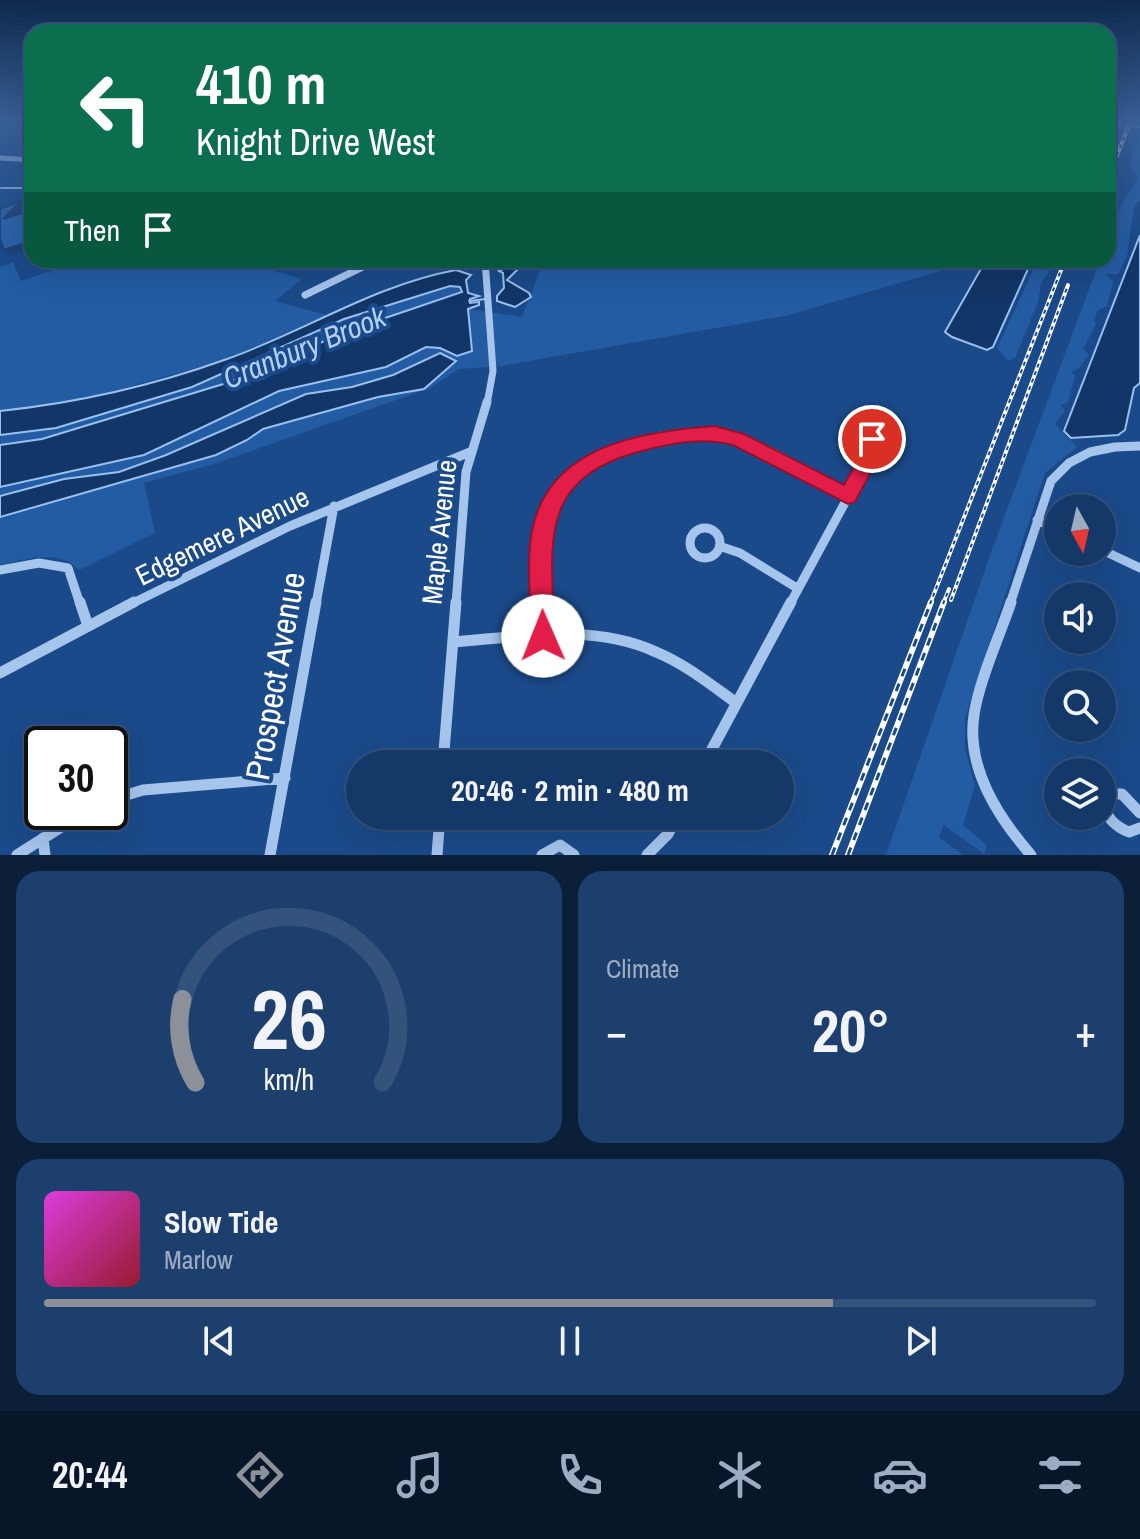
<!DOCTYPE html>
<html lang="en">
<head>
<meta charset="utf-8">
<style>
	:root { --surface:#143868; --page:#1d3f6e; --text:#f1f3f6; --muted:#9dacc0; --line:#33527c; --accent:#8c9099 }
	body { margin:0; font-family:"Archivo Narrow",sans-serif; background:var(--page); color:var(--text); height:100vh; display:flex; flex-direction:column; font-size:30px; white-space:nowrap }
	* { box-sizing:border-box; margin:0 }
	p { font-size:26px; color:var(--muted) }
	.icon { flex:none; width:44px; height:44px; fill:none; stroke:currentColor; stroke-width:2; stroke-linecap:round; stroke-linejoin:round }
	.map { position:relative; height:855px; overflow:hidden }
	.panel { display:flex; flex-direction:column; gap:16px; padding:16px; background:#0b1f39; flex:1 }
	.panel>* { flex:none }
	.hud { position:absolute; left:24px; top:24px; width:1092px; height:244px; border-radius:24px; box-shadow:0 8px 32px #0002,0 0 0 2px var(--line); background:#0b6e4f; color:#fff; overflow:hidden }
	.needle { width:52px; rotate:172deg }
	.fabs { position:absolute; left:1044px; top:494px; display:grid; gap:16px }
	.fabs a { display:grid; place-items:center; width:72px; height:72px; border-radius:50%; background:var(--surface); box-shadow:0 8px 32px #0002,0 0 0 2px var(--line); font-size:40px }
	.speed { position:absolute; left:24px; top:726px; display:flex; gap:16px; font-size:40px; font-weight:700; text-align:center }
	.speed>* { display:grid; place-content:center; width:104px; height:104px; border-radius:50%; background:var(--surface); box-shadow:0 8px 32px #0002,0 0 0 2px var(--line); line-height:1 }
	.speed .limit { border:4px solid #111; border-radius:12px; background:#fff; color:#111 }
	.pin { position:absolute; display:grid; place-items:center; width:68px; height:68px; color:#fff; margin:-34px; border:4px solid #fff; border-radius:50%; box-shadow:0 2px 8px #0007 }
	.me { position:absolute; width:88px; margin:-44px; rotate:359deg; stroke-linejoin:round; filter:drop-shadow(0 0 6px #0008) }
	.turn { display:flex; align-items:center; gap:28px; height:168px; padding:0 40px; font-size:36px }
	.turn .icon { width:104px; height:104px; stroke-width:2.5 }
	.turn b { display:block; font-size:56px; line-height:68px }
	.then { display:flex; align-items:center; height:76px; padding:0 40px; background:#0003; gap:16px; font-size:30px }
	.big { font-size:60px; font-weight:700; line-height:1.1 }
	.panel .tile { flex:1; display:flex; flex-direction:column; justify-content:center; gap:12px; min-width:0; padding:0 28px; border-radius:24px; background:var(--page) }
	.panel .dial { align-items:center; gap:0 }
	.dial svg { height:208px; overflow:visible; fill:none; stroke:var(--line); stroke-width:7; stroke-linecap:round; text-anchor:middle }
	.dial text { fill:var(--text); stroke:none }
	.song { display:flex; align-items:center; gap:24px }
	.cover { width:96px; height:96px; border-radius:12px; background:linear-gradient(135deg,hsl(300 70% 55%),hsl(350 70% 35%)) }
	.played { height:8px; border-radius:4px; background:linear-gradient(90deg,var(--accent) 75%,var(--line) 75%) }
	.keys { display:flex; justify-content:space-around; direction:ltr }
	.heat { display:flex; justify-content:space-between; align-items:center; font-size:44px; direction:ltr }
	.panel .tiles { flex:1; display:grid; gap:16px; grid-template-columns:1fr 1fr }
	.tile:last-child { grid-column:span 2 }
	.trip { position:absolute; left:346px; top:750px; width:448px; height:80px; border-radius:40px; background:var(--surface); box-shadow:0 8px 32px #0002,0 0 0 2px var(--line); font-weight:700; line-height:80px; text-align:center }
	.dock { display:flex; height:128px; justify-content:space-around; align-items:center; background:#08162a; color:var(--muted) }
	.dock .icon { width:56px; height:56px }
	.dock .active { color:var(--accent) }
	.dock b { font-size:36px; color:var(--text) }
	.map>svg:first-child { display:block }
</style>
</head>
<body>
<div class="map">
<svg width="1140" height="855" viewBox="0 0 1140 855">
	<rect width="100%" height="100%" fill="#1b4a8a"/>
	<path fill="#245ca3" d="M 1117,120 L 1140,120 L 1140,200 L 1134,207 L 1127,256 L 1118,274 L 1105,274 L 1113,281 L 1107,306 L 1098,310 L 1094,320 L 1096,324 L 1083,349 L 1089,355 L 1079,368 L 1071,372 L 1075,376 L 1068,403 L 1061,405 L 1065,411 L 1055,424 L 1077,447 L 1045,473 L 965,718 L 965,749 L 975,785 L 963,825 L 987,845 L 984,854 L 944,825 L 939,837 L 963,855 L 886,855 L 993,547 L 1100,260 L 1108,260 C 1108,227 1120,205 1138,178 L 1130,167 L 1139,136 L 1111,129 L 1108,132 L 1108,125 Z
		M 83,260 L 279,260 L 275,271 L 302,279 L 275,301 L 327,315 L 228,359 L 77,401 L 0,411 L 0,267 L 13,262 L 21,281 Z
		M 544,260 L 981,260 L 975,264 L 947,269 L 789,315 L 501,366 L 459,369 L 430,388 L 214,464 L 144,483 L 155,533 L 79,570 C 60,548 25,559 0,565 L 0,517 L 216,455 L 247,440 L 263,429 L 378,397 L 424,389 L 455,361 L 439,353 L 393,375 L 211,436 L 118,472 L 64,479 L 0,496 L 0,487 L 144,455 L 279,391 L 386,367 L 426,347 L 440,348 L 446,352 L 472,350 L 468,309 L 522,317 Z
		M 1038,260 L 1053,260 L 1053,266 L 1041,283 L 1038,302 L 1015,358 L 1008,361 L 997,348 Z
		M 450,286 L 460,288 L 462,292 L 350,330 L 230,382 L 42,439 L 0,445 L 0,435 L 56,428 L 235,370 L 270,350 L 344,319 Z"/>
	<path fill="#123668" stroke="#99c0ef" stroke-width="2" d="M 1140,235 L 1140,383 L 1134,388 L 1125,430 L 1118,435 L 1071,438 L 1064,431 Z
		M 986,260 L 1032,260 L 993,347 L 987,350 L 952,337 L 945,332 Z
		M 512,262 L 519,264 L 519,268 L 507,280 L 529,293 L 531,297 L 515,307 L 497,301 L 497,296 L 504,288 L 503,273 L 499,271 L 503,269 L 502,263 Z
		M 456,270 L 471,275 L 466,280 L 468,293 L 479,296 L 470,299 L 470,303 L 479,302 L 479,305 L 468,309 L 472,351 L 457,356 L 440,348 L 426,347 L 386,367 L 279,391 L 144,455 L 0,487 L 0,445 L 42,439 L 230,382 L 350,330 L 462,292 L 460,287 L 450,286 L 344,319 L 192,387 L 56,428 L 0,435 L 0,411 C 76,403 155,385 227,359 C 304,332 374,285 456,270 Z
		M 440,353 L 456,361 L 424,389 L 378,397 L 263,429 L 247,440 L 216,455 L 0,517 L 0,496 L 64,479 L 119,472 L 166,455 L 306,394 L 352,387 L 393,375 Z"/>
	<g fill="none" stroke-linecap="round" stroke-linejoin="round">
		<path stroke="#99c0ef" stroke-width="2" d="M 1108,122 L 1140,127
			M 1,188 L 32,188
			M 519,268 L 598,260
			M 469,301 L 486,299"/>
		<path stroke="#a6c5ed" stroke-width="5" d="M 0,158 L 32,160"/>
		<path stroke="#a6c5ed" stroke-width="7" d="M 485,260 L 493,371 L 487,404
			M 305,295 L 377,260"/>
		<path stroke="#a6c5ed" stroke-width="9" d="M 860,418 L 878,423 L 882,429 L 881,436 L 872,439 L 857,433 L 854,423 Z
			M 1037,520 L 1058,529
			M690 543a15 15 0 1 1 30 0a15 15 0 1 1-30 0Z
			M 722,547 L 740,553 L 797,588
			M 1102,550 L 1140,568
			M 0,570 L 39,563 L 68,568 L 80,604
			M 131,604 L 290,526 L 470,452
			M 316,604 L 334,506
			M 456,604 L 466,472 L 487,402
			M 541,604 C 540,574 535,535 549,507 C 579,447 672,422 733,438 C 774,448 812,476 848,496
			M 790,604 L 874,449 L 872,439
			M 1010,604 L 1051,481 L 1069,463 L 1090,452 L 1115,447 L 1140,446"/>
		<path stroke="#a6c5ed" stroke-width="11" d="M 80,602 L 88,626
			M 541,602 L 543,636
			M 1011,602 C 1000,635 979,681 974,715 C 966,768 998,817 1031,855
			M 453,642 C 519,637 594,623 656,652 C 685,664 710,684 735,702
			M 0,673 L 134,602
			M 443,764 L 456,602
			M 704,764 L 791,602
			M 110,800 L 143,790 L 285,778
			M 1102,801 L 1106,794 L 1122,794 L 1140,813
			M 1102,802 C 1106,817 1114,826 1129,832 L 1140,828
			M 43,838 L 45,855
			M 17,855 L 85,812
			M 270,855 L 316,602
			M 437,855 L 440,816
			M 542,855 L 560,845 L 574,855
			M 647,855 L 668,834 L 677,816"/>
		<defs>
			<path id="rail-far1" d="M 1108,178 L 1131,120
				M 951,600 L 1068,285
				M 930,604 L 1065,260
				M 943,604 L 949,589"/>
			<path id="rail" d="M 832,855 L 931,602
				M 848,855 L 944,602"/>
		</defs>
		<use href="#rail-far1" stroke="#fff" stroke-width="4"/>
		<use href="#rail" stroke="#fff" stroke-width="6"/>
		<use href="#rail-far1" stroke="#1b4a8a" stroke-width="2" stroke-dasharray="4" stroke-linecap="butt"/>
		<use href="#rail" stroke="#1b4a8a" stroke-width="3" stroke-dasharray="8" stroke-linecap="butt"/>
	</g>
	<path fill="#1d4476" d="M 22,200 L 27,207 L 8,226 L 3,219 Z
		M 32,241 L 32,249 L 9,256 L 4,250 Z"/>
	<path fill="#2a61a8" stroke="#1d4476" stroke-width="2" d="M 22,200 L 3,219 L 32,210 L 32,241 L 4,250 L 0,239 L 0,209 Z"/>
	<linearGradient id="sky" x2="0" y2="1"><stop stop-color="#0f294c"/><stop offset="0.5" stop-color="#396098"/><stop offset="1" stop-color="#396098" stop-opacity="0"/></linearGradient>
	<rect width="1140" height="239" fill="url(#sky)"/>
	<path fill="#e11d48" stroke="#92132f" stroke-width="2" d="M 715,426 L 744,434 L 844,485 L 864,449 L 865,434 L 879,434 L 883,449 L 855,502 L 848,504 L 733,445 C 702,437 672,443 642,451 C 534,479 553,545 554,636 L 551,644 L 543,647 L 534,644 L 531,636 C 531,606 526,559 532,531 C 548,445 643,431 715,426 Z"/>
	<g text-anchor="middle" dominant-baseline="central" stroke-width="8" stroke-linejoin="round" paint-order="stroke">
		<g font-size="28" fill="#fff" stroke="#1b4a8a">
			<text transform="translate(439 532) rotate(-84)">Maple Avenue</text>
			<text transform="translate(222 536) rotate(-26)">Edgemere Avenue</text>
		</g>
		<g font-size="30" font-style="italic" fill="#b1cff4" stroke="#1b4a8a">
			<text transform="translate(304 347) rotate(-22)">Cranbury Brook</text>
		</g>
		<g font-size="34" fill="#fff" stroke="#1b4a8a">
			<text transform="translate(275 676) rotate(-80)">Prospect Avenue</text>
		</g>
	</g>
</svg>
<div class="fabs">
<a><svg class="needle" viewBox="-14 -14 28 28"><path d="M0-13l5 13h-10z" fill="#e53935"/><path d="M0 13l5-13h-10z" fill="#9dacc0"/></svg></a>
<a><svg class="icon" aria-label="sound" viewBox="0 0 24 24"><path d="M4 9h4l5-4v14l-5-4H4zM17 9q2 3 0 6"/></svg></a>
<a><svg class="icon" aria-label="search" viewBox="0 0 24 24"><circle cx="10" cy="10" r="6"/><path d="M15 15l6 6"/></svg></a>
<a><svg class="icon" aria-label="layers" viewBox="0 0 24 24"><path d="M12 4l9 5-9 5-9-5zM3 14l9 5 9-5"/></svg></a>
</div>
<div class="speed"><div class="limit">30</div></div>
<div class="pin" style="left:872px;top:439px;background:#d93025"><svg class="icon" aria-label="arrive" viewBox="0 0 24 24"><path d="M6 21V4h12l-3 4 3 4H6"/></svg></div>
<svg class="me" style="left:543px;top:636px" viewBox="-20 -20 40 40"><circle r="19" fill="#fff"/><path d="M0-13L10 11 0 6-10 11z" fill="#e11d48"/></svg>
<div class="trip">20:46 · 2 min · 480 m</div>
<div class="hud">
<div class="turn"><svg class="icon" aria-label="left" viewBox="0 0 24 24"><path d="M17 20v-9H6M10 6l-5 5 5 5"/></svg><div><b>410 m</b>Knight Drive West</div></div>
<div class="then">Then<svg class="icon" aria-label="arrive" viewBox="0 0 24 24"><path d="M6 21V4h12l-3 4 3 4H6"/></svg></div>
</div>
</div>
<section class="panel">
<div class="tiles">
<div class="tile dial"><svg viewBox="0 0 100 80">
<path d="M14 69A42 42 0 1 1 86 69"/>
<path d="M14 69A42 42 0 0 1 9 37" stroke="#8c9099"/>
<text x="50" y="56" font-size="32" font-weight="700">26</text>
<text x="50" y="72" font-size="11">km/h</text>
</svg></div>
<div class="tile"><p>Climate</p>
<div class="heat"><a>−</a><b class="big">20°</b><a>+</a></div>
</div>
<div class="tile">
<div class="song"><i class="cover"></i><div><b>Slow Tide</b><p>Marlow</p></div></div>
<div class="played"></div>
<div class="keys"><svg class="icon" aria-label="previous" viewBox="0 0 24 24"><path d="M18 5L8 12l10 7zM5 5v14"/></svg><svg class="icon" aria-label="pause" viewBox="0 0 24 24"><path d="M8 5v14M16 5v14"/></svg><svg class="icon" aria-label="next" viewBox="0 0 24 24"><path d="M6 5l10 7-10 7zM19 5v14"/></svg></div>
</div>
</div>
</section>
<nav class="dock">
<b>20:44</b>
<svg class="icon active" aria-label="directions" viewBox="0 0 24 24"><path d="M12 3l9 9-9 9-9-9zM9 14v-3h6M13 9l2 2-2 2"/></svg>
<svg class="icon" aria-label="music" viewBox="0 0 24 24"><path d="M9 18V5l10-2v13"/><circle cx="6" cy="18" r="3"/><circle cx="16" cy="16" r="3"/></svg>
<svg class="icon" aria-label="phone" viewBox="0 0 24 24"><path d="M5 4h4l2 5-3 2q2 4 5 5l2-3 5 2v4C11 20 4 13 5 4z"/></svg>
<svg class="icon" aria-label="climate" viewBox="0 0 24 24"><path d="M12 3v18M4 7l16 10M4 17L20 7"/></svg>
<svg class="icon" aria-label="car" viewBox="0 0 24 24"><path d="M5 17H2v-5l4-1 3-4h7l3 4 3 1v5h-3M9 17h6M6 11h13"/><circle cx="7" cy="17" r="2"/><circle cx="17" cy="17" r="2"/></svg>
<svg class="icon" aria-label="filters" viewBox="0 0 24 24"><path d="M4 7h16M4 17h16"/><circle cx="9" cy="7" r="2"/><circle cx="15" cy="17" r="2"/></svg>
</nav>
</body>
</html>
